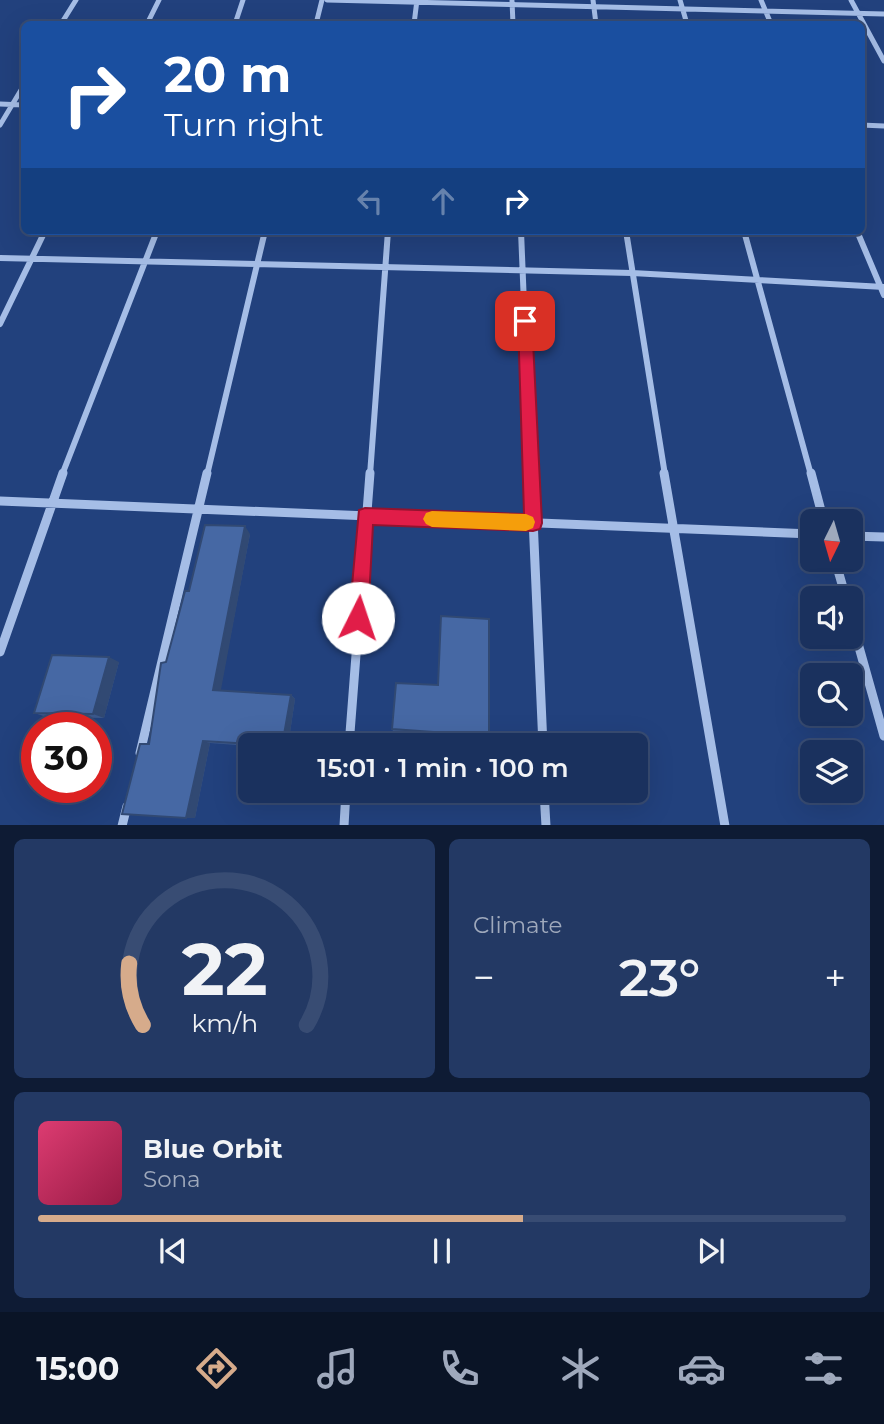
<!DOCTYPE html>
<html lang="en">
<head>
<meta charset="utf-8">
<style>
	:root { --surface:#1a315e; --page:#233964; --text:#f1f3f6; --muted:#9fa9bc; --line:#384c73; --accent:#d6ab8b }
	body { margin:0; font-family:Montserrat,sans-serif; background:var(--page); color:var(--text); height:100vh; display:flex; flex-direction:column; font-size:26px; white-space:nowrap }
	* { box-sizing:border-box; margin:0 }
	p { font-size:23px; color:var(--muted) }
	.icon { flex:none; width:38px; height:38px; fill:none; stroke:currentColor; stroke-width:2; stroke-linecap:round; stroke-linejoin:round }
	.map { position:relative; height:825px; overflow:hidden }
	.side { display:flex; flex-direction:column; gap:14px; padding:14px; background:#0e1b34; flex:1 }
	.side>* { flex:none }
	.top-card { position:absolute; left:21px; top:21px; width:844px; height:214px; border-radius:10px; box-shadow:0 7px 28px #0002,0 0 0 2px var(--line); background:#1a4fa0; color:#fff; overflow:hidden }
	.needle { width:46px; rotate:185deg }
	.buttons { position:absolute; left:800px; top:509px; display:grid; gap:14px }
	.buttons a { display:grid; place-items:center; width:63px; height:63px; border-radius:10px; background:var(--surface); box-shadow:0 7px 28px #0002,0 0 0 2px var(--line); font-size:35px }
	.speed { position:absolute; left:21px; top:712px; display:flex; gap:14px; font-size:35px; font-weight:700; text-align:center }
	.speed>* { display:grid; place-content:center; width:91px; height:91px; border-radius:50%; background:var(--surface); box-shadow:0 7px 28px #0002,0 0 0 2px var(--line); line-height:1 }
	.speed .limit { border:10px solid #d22; background:#fff; color:#111 }
	.pin { position:absolute; display:grid; place-items:center; width:60px; height:60px; color:#fff; margin:-30px; border-radius:14px; box-shadow:0 4px 10px #0006 }
	.me { position:absolute; width:77px; margin:-38px; rotate:4deg; stroke-linejoin:round; filter:drop-shadow(0 0 5px #0008) }
	.turn { display:flex; align-items:center; gap:24px; height:147px; padding:0 28px; font-size:32px }
	.turn .icon { width:91px; height:91px; stroke-width:2.5 }
	.turn b { display:block; font-size:49px; line-height:60px }
	.lanes { display:flex; align-items:center; height:66px; padding:0 28px; background:#0003; justify-content:center; gap:35px; direction:ltr }
	.lanes .off { opacity:.35 }
	.big { font-size:52px; font-weight:600; line-height:1.1 }
	.side .card { flex:1; display:flex; flex-direction:column; justify-content:center; gap:10px; min-width:0; padding:0 24px; border-radius:10px; background:var(--page) }
	.side .dial { align-items:center; gap:0 }
	.dial svg { height:182px; overflow:visible; fill:none; stroke:var(--line); stroke-width:7; stroke-linecap:round; text-anchor:middle }
	.dial text { fill:var(--text); stroke:none }
	.song { display:flex; align-items:center; gap:21px }
	.cover { width:84px; height:84px; border-radius:10px; background:linear-gradient(135deg,hsl(340 70% 55%),hsl(340 70% 35%)) }
	.played { height:7px; border-radius:4px; background:linear-gradient(90deg,var(--accent) 60%,var(--line) 60%) }
	.keys { display:flex; justify-content:space-around; direction:ltr }
	.heat { display:flex; justify-content:space-between; align-items:center; font-size:38px; direction:ltr }
	.side .tiles { flex:1; display:grid; gap:14px; grid-template-columns:1fr 1fr }
	.card:last-child { grid-column:span 2 }
	.trip { position:absolute; left:238px; top:733px; width:410px; height:70px; border-radius:10px; background:var(--surface); box-shadow:0 7px 28px #0002,0 0 0 2px var(--line); font-weight:600; line-height:70px; text-align:center }
	.dock { display:flex; height:112px; justify-content:space-around; align-items:center; background:#0a1426; color:var(--muted) }
	.dock .icon { width:49px; height:49px }
	.dock .selected { color:var(--accent) }
	.dock b { font-size:32px; color:var(--text) }
	.map>svg:first-child { display:block }
</style>
</head>
<body>
<div class="map">
<svg width="884" height="826" viewBox="0 0 884 826">
	<rect width="100%" height="100%" fill="#22417d"/>
	<g fill="none" stroke-linecap="round" stroke-linejoin="round">
		<path stroke="#a5bde6" stroke-width="5" d="M 327,0 L 884,14
			M 593,0 L 596,24
			M 680,0 L 687,24
			M 761,0 L 771,24
			M 851,0 L 884,61
			M 512,1 L 513,24
			M 61,24 L 76,0
			M 147,24 L 159,0
			M 235,24 L 243,0
			M 316,24 L 322,0
			M 414,24 L 417,0
			M 0,104 L 24,105
			M 0,125 L 24,85
			M 861,125 L 884,126"/>
		<path stroke="#a5bde6" stroke-width="6" d="M 521,231 L 531,475
			M 626,231 L 665,475
			M 744,231 L 811,475
			M 857,231 L 884,295
			M 0,258 L 632,273 L 884,287
			M 0,324 L 45,231
			M 62,475 L 157,231
			M 207,475 L 265,231
			M 370,475 L 388,231"/>
		<path stroke="#a5bde6" stroke-width="9" d="M 531,473 L 543,746
			M 664,473 L 725,826
			M 811,473 L 824,522
			M 0,501 L 812,534
			M 850,536 L 884,537
			M 835,560 L 846,598
			M 850,615 L 884,736
			M 0,652 L 63,473
			M 349,746 L 370,473
			M 140,753 L 207,473
			M 544,791 L 546,826
			M 122,826 L 127,806
			M 344,826 L 346,791"/>
	</g>
	<path fill="#3c598d" d="M 250,534 L 220,691 L 291,695 L 295,699 L 288,746 L 250,746 L 210,743 L 195,818 L 122,814 L 149,744 L 166,662 L 189,591 Z
		M 119,662 L 104,718 L 47,717 L 34,713 Z
		M 392,729 L 489,736 L 488,738 L 393,731 Z"/>
	<path fill="#314973" d="M 245,526 L 250,534 L 220,695 L 213,690 Z
		M 109,657 L 119,662 L 104,718 L 93,714 Z
		M 291,695 L 295,699 L 288,746 L 282,746 Z
		M 203,741 L 210,743 L 195,818 L 186,818 Z"/>
	<path fill="#4668a4" stroke="#314973" stroke-width="2" d="M 205,525 L 245,526 L 213,690 L 291,695 L 282,746 L 203,741 L 186,818 L 122,814 L 140,744 L 149,744 L 161,663 L 166,662 L 185,591 L 189,591 Z
		M 441,616 L 489,619 L 489,736 L 392,729 L 396,683 L 438,685 Z
		M 52,655 L 109,657 L 93,714 L 34,713 Z"/>
	<path fill="#e11d48" stroke="#92132f" stroke-width="2" d="M 525,315 L 532,321 L 542,523 L 540,529 L 533,531 L 373,525 L 368,618 L 365,625 L 358,628 L 352,625 L 349,618 L 359,510 L 365,508 L 524,514 L 518,321 Z"/>
	<path fill="#f59e0b" d="M 432,511 L 526,514 L 533,517 L 535,522 L 533,528 L 526,531 L 432,527 L 426,524 L 423,519 L 426,513 Z"/>
</svg>
<div class="buttons">
<a><svg class="needle" viewBox="-14 -14 28 28"><path d="M0-13l5 13h-10z" fill="#e53935"/><path d="M0 13l5-13h-10z" fill="#9fa9bc"/></svg></a>
<a><svg class="icon" aria-label="sound" viewBox="0 0 24 24"><path d="M4 9h4l5-4v14l-5-4H4zM17 9q2 3 0 6"/></svg></a>
<a><svg class="icon" aria-label="search" viewBox="0 0 24 24"><circle cx="10" cy="10" r="6"/><path d="M15 15l6 6"/></svg></a>
<a><svg class="icon" aria-label="layers" viewBox="0 0 24 24"><path d="M12 4l9 5-9 5-9-5zM3 14l9 5 9-5"/></svg></a>
</div>
<div class="speed"><div class="limit">30</div></div>
<div class="pin" style="left:525px;top:321px;background:#d93025"><svg class="icon" aria-label="arrive" viewBox="0 0 24 24"><path d="M6 21V4h12l-3 4 3 4H6"/></svg></div>
<svg class="me" style="left:358px;top:618px" viewBox="-20 -20 40 40"><circle r="19" fill="#fff"/><path d="M0-13L10 11 0 6-10 11z" fill="#e11d48"/></svg>
<div class="trip">15:01 · 1 min · 100 m</div>
<div class="top-card">
<div class="turn"><svg class="icon" aria-label="right" viewBox="0 0 24 24"><path d="M7 20v-9h11M14 6l5 5-5 5"/></svg><div><b>20 m</b>Turn right</div></div>
<div class="lanes"><svg class="icon off" aria-label="left" viewBox="0 0 24 24"><path d="M17 20v-9H6M10 6l-5 5 5 5"/></svg><svg class="icon off" aria-label="ahead" viewBox="0 0 24 24"><path d="M12 20V5M6 11l6-6 6 6"/></svg><svg class="icon" aria-label="right" viewBox="0 0 24 24"><path d="M7 20v-9h11M14 6l5 5-5 5"/></svg></div>
</div>
</div>
<section class="side">
<div class="tiles">
<div class="card dial"><svg viewBox="0 0 100 80">
<path d="M14 69A42 42 0 1 1 86 69"/>
<path d="M14 69A42 42 0 0 1 8 42" stroke="#d6ab8b"/>
<text x="50" y="56" font-size="32" font-weight="700">22</text>
<text x="50" y="72" font-size="11">km/h</text>
</svg></div>
<div class="card"><p>Climate</p>
<div class="heat"><a>−</a><b class="big">23°</b><a>+</a></div>
</div>
<div class="card">
<div class="song"><i class="cover"></i><div><b>Blue Orbit</b><p>Sona</p></div></div>
<div class="played"></div>
<div class="keys"><svg class="icon" aria-label="previous" viewBox="0 0 24 24"><path d="M18 5L8 12l10 7zM5 5v14"/></svg><svg class="icon" aria-label="pause" viewBox="0 0 24 24"><path d="M8 5v14M16 5v14"/></svg><svg class="icon" aria-label="next" viewBox="0 0 24 24"><path d="M6 5l10 7-10 7zM19 5v14"/></svg></div>
</div>
</div>
</section>
<nav class="dock">
<b>15:00</b>
<svg class="icon selected" aria-label="directions" viewBox="0 0 24 24"><path d="M12 3l9 9-9 9-9-9zM9 14v-3h6M13 9l2 2-2 2"/></svg>
<svg class="icon" aria-label="music" viewBox="0 0 24 24"><path d="M9 18V5l10-2v13"/><circle cx="6" cy="18" r="3"/><circle cx="16" cy="16" r="3"/></svg>
<svg class="icon" aria-label="phone" viewBox="0 0 24 24"><path d="M5 4h4l2 5-3 2q2 4 5 5l2-3 5 2v4C11 20 4 13 5 4z"/></svg>
<svg class="icon" aria-label="climate" viewBox="0 0 24 24"><path d="M12 3v18M4 7l16 10M4 17L20 7"/></svg>
<svg class="icon" aria-label="car" viewBox="0 0 24 24"><path d="M5 17H2v-5l4-1 3-4h7l3 4 3 1v5h-3M9 17h6M6 11h13"/><circle cx="7" cy="17" r="2"/><circle cx="17" cy="17" r="2"/></svg>
<svg class="icon" aria-label="filters" viewBox="0 0 24 24"><path d="M4 7h16M4 17h16"/><circle cx="9" cy="7" r="2"/><circle cx="15" cy="17" r="2"/></svg>
</nav>
</body>
</html>
